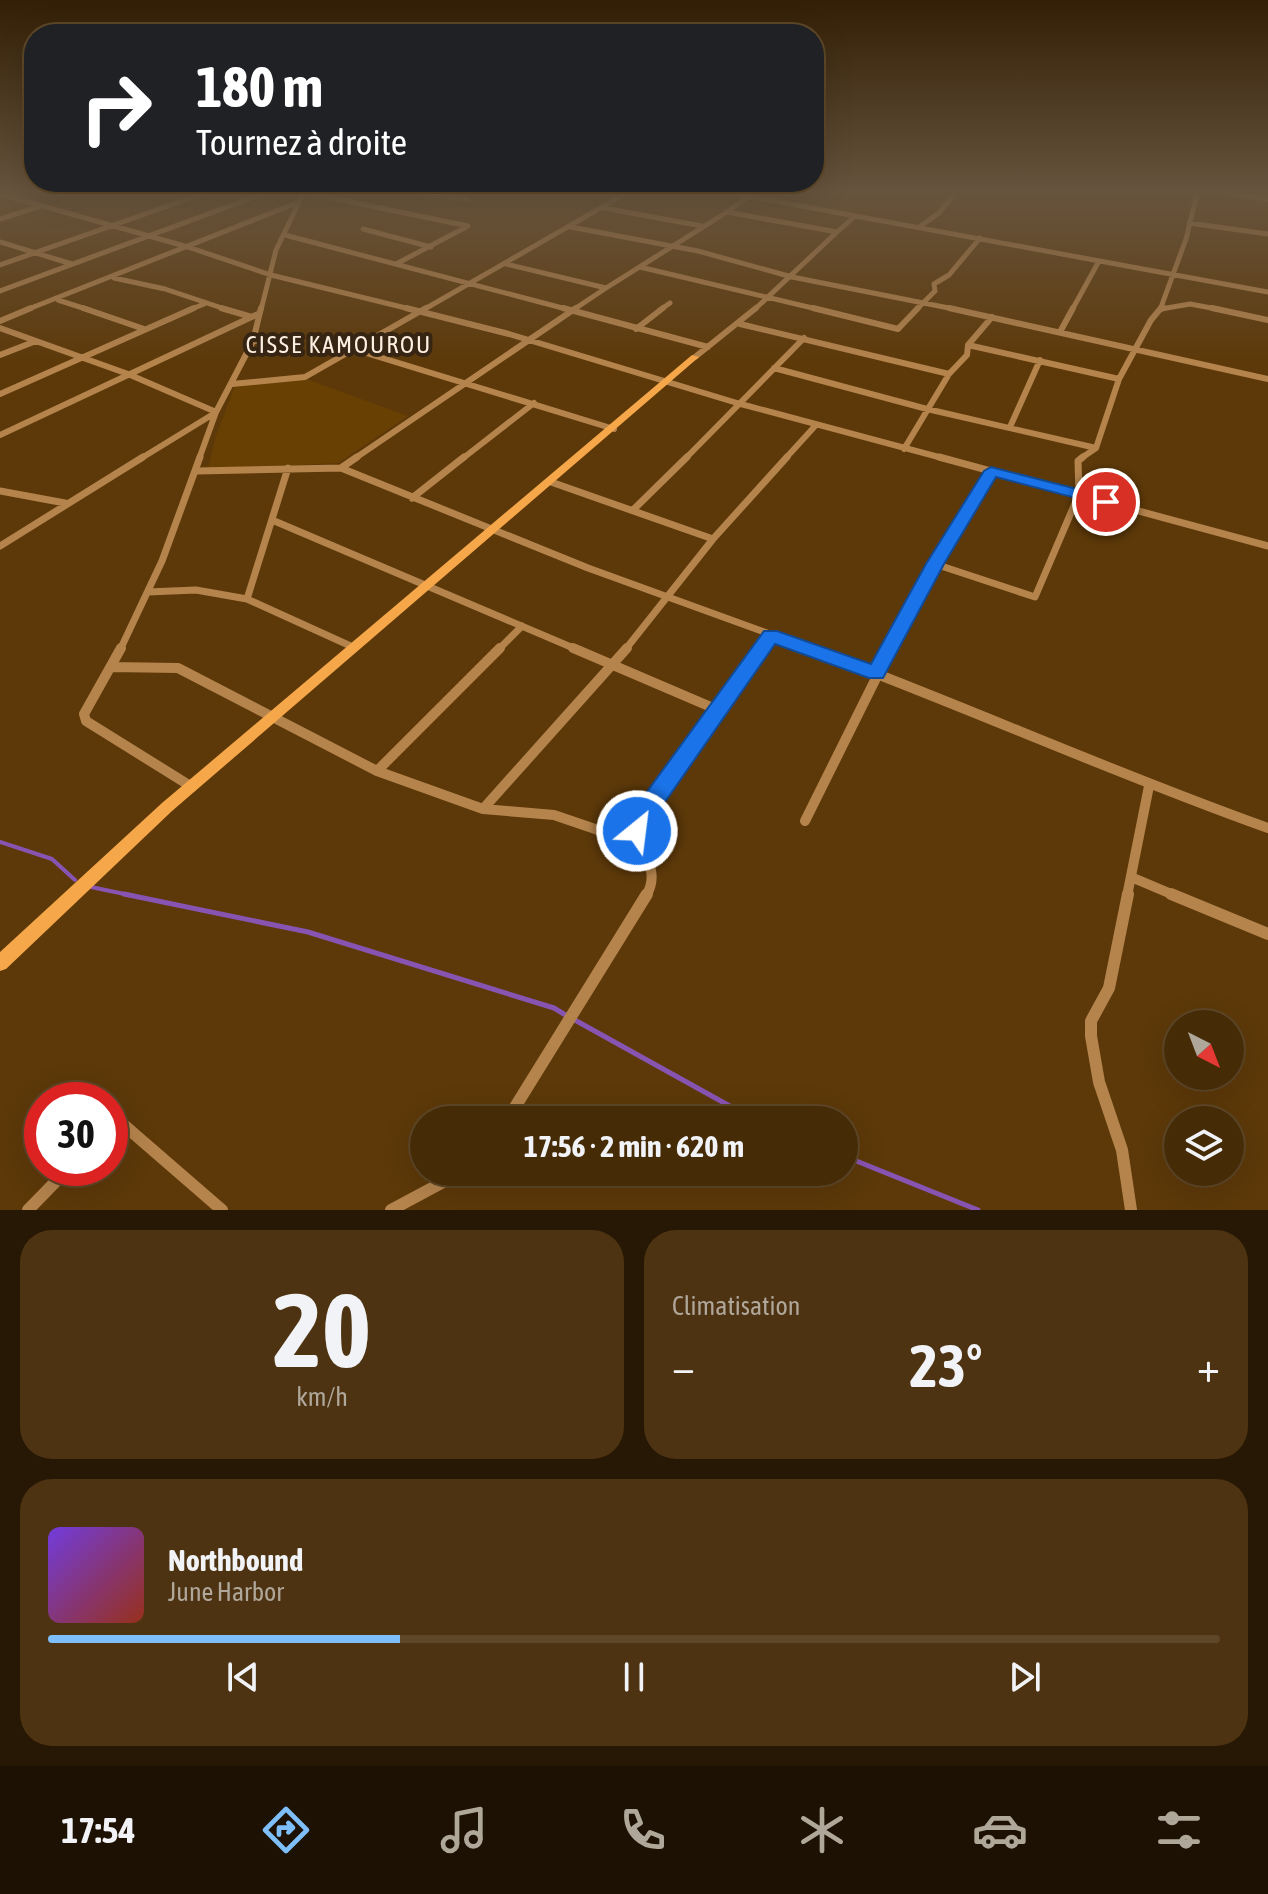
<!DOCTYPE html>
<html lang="fr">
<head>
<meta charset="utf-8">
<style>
	:root { --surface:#462b07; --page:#4d3311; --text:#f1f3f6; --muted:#b0a79b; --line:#5e4728; --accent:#7ebef9 }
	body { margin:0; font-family:"Asap Condensed",sans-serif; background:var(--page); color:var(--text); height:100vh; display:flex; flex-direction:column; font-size:30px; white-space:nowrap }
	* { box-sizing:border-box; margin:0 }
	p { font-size:26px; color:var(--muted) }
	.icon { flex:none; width:44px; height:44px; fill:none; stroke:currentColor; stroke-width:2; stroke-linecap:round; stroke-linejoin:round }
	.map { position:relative; height:1210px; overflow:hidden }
	.side { display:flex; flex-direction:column; gap:20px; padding:20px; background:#261804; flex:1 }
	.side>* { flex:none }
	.top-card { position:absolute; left:24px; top:24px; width:800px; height:168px; border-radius:32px; box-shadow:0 8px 32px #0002,0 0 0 2px var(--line); background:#202124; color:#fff; overflow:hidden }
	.needle { width:52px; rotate:138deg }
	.tools { position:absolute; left:1164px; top:1010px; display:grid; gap:16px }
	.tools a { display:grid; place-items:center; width:80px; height:80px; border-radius:50%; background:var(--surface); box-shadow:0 8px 32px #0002,0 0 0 2px var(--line); font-size:40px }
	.speed { position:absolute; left:24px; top:1082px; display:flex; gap:16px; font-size:40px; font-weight:700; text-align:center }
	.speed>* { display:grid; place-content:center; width:104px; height:104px; border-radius:50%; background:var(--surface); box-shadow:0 8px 32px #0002,0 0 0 2px var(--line); line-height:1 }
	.speed .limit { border:12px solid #d22; background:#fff; color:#111 }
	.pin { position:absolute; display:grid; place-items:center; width:68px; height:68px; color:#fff; margin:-34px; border:4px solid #fff; border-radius:50%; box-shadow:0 2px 8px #0007 }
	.me { position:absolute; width:88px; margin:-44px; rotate:29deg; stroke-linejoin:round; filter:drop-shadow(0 0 6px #0008) }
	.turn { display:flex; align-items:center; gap:28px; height:168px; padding:0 40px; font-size:36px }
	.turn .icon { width:104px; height:104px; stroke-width:2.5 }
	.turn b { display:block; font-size:56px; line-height:68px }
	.big { font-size:60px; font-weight:700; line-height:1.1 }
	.side .tile { flex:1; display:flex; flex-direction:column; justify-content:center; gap:12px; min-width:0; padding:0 28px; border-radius:32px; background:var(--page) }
	.side .dial { align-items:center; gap:0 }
	.dial b { font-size:104px; line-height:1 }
	.song { display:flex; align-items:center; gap:24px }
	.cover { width:96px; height:96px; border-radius:12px; background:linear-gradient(135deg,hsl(260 70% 55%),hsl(10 70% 35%)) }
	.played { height:8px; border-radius:4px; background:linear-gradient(90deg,var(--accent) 30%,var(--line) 30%) }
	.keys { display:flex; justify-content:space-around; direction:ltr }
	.heat { display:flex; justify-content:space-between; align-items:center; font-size:44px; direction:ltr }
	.side .tiles { flex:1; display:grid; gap:20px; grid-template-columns:1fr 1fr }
	.tile:last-child { grid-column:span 2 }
	.trip { position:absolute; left:410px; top:1106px; width:448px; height:80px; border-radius:40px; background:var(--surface); box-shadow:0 8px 32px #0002,0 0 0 2px var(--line); font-weight:700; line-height:80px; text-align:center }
	.tabs { display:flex; height:128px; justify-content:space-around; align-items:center; background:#1c1103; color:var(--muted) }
	.tabs .icon { width:56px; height:56px }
	.tabs .current { color:var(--accent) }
	.tabs b { font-size:36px; color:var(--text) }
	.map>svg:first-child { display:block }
</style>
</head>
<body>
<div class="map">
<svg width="1268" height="1210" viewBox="0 0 1268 1210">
	<rect width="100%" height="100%" fill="#5d3909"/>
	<path fill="#694004" d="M 306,379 L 408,416 L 338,463 L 208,469 L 216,436 L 235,386 Z"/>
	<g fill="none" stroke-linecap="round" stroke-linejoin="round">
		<path stroke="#8854b2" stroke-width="4" d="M 0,842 L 52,859 L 75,880
			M 91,887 L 134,896"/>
		<path stroke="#8854b2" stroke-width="5" d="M 124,894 L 308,932 L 554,1008 L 567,1016
			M 573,1019 L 755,1120
			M 844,1156 L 978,1210"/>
		<path stroke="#b5844d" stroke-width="5" d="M 0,194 L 188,247 L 271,275 L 414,310
			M 312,194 L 468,226
			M 423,194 L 468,199
			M 736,194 L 1268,292
			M 1232,194 L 1268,199
			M 749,196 L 727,212 L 837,232 L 754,310
			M 604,208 L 702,226
			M 0,219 L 41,206
			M 1189,223 L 1268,234
			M 571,227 L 698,251 L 792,277 L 959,310
			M 919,227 L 939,213 L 954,194
			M 363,229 L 431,247
			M 837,232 L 855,216
			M 285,235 L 570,310
			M 0,242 L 72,264
			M 396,264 L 468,226
			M 506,264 L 606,288 L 573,310
			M 0,265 L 202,194
			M 640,267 L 821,310
			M 114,278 L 165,289 L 228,310
			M 606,288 L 727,212
			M 0,291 L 262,194
			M 58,300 L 89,310
			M 1161,309 L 1190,304 L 1222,310
			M 26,310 L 299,202
			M 189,310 L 204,304
			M 261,310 L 276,250 L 303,194
			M 423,310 L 625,194
			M 660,310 L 670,303
			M 916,310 L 935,291 L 934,284 L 949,275 L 980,238
			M 1072,310 L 1099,261
			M 1160,310 L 1186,239 L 1197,194"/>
		<path stroke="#b5844d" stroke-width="6" d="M 83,308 L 144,329
			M 221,308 L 252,317
			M 406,308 L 509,334 L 737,403 L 946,459
			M 563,308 L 708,347
			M 813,308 L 898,329 L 918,308
			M 949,308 L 1268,379
			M 1212,308 L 1268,320
			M 1161,309 L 1164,308
			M 0,321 L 31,308
			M 740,324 L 949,374
			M 0,328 L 128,374 L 216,412
			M 636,329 L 663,308
			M 1060,332 L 1073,308
			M 253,341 L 300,339
			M 968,345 L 1119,379
			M 353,349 L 614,429
			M 0,355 L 36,341
			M 695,357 L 756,308
			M 774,368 L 927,409 L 1096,448
			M 232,384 L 305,377 L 426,308
			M 0,394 L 194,308
			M 1010,427 L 1040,360
			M 0,435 L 258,314
			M 904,449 L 949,374 L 967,355 L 968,345 L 992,317
			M 140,459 L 215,413
			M 199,459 L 216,412 L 253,341 L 261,308
			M 354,459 L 576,308
			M 462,459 L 534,403
			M 685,459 L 804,338
			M 785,459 L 816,425
			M 1080,459 L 1096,448 L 1119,379 L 1151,320 L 1161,308"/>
		<path stroke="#b5844d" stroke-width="7" d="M 939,457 L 1268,546
			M 341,468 L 357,457
			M 197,471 L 341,468 L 588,568 L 814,650
			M 551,482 L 713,539
			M 0,491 L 65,503
			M 412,498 L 464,457
			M 633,510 L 687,457
			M 272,520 L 578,650
			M 0,546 L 143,457
			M 935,564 L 1035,597 L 1079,494 L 1078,461 L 1083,457
			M 148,592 L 196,590 L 247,599 L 355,648
			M 247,599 L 288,468
			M 120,650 L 162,561 L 200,457
			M 498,650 L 522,626
			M 625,650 L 713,539 L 787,457
			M 761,650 L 771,636
			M 890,650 L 991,471"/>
		<path stroke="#b5844d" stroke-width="10" d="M 121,648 L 84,714 L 86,721 L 192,787
			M 573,648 L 718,710
			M 809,648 C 963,705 1113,773 1268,828
			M 112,667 L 178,668 L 377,771 L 483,809 L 554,815 L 642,845
			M 377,771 L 500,648
			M 483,809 L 627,648
			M 805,821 L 891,648
			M 1131,877 L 1176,896
			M 646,896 C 663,868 636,851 638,822 L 762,648
			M 1127,896 L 1149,786"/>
		<path stroke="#b5844d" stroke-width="12" d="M 1128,894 L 1109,988 L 1091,1021 L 1091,1036 L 1099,1082 L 1122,1150 L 1131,1210
			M 1171,894 L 1268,934
			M 507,1120 L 647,894
			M 110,1126 L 117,1119 L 222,1210
			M 28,1210 L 69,1168
			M 391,1210 L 462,1172"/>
		<path fill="#f6a749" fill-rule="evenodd" d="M 692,355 L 699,357 L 172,811 L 6,969 L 0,971 L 0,952 L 162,803 Z"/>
	</g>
	<linearGradient id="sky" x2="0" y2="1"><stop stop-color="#331f05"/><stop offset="0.53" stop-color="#67543e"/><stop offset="1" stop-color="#67543e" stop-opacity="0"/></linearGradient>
	<rect width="1268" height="363" fill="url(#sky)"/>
	<path fill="#1a73e8" stroke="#114b97" stroke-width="2" d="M 991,467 L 1112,498 L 1114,502 L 1106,506 L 996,477 L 944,564 L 883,678 L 869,678 L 775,644 L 649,825 L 645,838 L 637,841 L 629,838 L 625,831 L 630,815 L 764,631 L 777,631 L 871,664 L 926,564 L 984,471 Z"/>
	<g text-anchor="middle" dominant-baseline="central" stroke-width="8" stroke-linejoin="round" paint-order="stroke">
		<g font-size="24" letter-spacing="2" fill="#fdf0e2" stroke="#362513">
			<text x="339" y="344">CISSE KAMOUROU</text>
		</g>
	</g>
</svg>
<div class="tools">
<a><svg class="needle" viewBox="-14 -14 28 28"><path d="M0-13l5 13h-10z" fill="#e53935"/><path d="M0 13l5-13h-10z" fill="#b0a79b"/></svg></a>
<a><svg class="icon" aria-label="layers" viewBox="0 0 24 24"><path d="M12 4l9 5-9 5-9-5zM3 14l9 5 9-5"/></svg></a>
</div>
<div class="speed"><div class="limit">30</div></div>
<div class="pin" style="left:1106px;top:502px;background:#d93025"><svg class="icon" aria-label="arrive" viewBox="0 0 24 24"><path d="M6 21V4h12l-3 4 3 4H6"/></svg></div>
<svg class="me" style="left:637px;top:831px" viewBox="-20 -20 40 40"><circle r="17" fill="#1a73e8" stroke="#fff" stroke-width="3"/><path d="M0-11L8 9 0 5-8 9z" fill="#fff"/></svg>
<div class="trip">17:56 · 2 min · 620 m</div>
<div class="top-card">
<div class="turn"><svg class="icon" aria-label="right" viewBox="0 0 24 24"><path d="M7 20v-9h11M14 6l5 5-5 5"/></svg><div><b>180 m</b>Tournez à droite</div></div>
</div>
</div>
<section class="side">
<div class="tiles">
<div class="tile dial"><b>20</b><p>km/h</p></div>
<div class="tile"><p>Climatisation</p>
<div class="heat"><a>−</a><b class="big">23°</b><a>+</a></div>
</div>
<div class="tile">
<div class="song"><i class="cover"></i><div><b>Northbound</b><p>June Harbor</p></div></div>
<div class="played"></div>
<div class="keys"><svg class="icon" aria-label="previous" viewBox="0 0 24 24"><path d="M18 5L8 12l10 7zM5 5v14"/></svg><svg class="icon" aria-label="pause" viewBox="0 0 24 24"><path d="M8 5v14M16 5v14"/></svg><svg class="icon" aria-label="next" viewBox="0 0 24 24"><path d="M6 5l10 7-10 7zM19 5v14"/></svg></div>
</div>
</div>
</section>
<nav class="tabs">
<b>17:54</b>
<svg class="icon current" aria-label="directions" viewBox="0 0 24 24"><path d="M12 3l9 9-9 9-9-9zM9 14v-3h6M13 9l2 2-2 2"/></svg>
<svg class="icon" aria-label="music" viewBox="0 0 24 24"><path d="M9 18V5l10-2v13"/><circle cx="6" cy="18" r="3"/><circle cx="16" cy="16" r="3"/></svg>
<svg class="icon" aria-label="phone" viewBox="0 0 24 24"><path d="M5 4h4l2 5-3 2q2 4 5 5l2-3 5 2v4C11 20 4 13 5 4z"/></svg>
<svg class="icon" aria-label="climate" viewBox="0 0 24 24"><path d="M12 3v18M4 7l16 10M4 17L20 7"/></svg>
<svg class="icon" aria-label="car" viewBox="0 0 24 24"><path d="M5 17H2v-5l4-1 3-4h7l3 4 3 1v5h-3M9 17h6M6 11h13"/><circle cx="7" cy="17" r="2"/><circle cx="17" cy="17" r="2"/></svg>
<svg class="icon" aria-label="filters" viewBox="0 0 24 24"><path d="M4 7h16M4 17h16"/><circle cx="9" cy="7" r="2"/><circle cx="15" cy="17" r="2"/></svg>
</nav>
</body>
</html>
